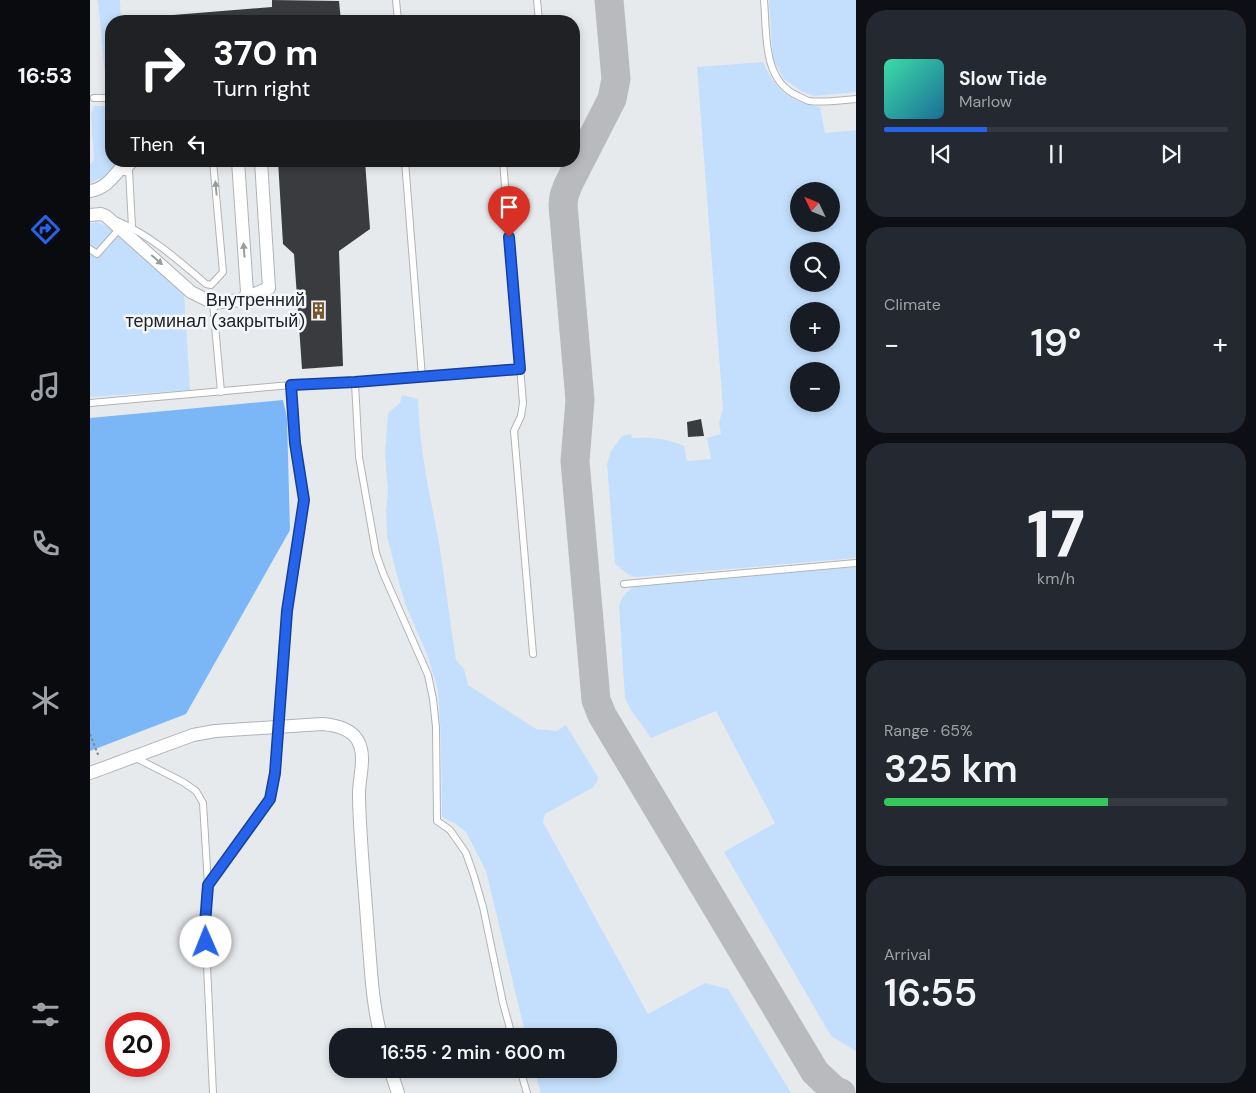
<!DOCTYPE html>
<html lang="en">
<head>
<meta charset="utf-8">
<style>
	:root { --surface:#171b24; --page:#242831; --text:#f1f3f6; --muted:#9ea1a6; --line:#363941; --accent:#2563eb }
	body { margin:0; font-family:"DM Sans",sans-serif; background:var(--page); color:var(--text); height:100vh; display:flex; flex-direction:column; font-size:19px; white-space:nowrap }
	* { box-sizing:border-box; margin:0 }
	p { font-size:16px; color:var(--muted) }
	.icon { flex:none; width:28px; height:28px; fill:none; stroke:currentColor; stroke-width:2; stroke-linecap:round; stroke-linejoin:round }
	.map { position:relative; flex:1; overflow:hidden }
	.panel { display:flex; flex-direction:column; gap:10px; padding:10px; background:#0d0f14; width:400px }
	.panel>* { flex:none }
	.banner { position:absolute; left:15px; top:15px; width:475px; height:152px; border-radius:20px; box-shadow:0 2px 8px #0003; background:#202124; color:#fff; overflow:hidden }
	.needle { width:32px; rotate:313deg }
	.controls { position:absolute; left:700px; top:182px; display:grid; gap:10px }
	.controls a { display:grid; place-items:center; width:50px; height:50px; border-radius:50%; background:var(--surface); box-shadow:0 2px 8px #0003; font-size:25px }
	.speed { position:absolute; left:15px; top:1012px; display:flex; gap:10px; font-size:25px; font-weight:700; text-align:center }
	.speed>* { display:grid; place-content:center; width:65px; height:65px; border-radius:50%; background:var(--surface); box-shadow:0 2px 8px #0003; line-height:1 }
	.speed .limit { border:8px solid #d22; background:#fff; color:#111 }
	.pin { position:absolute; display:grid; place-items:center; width:42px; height:42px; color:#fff; margin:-51px -21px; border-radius:50% 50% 50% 0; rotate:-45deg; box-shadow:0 0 5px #0007 }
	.pin .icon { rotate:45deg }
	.me { position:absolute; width:55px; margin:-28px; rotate:359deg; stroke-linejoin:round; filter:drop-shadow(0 0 4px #0008) }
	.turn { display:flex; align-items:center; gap:18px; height:105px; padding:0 25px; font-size:22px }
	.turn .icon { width:65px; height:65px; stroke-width:2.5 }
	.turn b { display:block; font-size:35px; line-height:42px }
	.then { display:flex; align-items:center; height:48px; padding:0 25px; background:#0003; gap:10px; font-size:19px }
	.big { font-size:38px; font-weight:600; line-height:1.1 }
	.panel .widget { flex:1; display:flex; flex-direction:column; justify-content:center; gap:8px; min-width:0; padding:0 18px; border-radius:20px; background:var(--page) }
	.panel .dial { align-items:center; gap:0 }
	.dial b { font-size:65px; line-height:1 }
	.song { display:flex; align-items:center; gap:15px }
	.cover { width:60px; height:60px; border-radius:8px; background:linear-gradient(135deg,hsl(160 70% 55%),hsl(200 70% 35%)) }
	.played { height:5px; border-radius:2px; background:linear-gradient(90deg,var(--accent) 30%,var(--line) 30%) }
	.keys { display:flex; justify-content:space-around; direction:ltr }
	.heat { display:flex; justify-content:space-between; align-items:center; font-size:28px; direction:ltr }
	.charge { height:8px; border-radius:4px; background:linear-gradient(90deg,#34c759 65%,var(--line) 0) }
	.trip { position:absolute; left:239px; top:1028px; width:288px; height:50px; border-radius:20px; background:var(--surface); box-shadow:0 2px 8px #0003; font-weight:600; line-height:50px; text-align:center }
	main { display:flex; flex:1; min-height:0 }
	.menu { display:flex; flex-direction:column; width:90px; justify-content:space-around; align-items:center; background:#090b0e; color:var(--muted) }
	.menu .icon { width:35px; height:35px }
	.menu .active { color:var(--accent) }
	.menu b { font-size:22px; color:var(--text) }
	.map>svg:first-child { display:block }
</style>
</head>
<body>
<main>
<nav class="menu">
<b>16:53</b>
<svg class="icon active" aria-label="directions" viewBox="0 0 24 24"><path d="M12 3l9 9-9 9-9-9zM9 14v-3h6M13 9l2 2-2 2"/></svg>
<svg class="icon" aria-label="music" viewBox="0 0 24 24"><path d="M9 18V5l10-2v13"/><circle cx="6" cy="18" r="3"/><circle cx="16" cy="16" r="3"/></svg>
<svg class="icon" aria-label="phone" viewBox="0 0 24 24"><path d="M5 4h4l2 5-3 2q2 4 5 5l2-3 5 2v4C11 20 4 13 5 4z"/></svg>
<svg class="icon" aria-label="climate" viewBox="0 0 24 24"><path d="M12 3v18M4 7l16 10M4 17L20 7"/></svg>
<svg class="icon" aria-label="car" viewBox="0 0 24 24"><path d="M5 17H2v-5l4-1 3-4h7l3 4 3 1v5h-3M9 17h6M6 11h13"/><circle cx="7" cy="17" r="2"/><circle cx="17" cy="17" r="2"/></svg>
<svg class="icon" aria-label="filters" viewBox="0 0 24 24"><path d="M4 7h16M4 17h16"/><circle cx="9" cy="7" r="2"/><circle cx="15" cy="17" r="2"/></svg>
</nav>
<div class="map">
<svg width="766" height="1093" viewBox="0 0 766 1093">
	<rect width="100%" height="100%" fill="#e7eaed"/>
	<path fill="#c3dffd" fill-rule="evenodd" d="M 8,0 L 30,0 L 31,21 L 21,21 L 21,98 L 17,98 Z
		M 679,0 L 766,0 L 766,92 L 724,96 L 711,91 L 694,79 L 683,60 Z
		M 673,62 C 686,91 699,101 730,107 L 735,133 L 766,130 L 766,558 L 546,577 L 539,575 L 525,564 L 517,464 L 521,451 L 532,436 L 541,434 L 542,438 C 562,437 575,438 594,446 L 597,461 L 621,459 L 617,438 L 631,434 L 629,423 L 633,408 L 607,67 ZM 741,191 L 741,224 L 709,224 L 709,191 ZM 741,251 L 741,284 L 709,284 L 709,251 ZM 741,311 L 741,344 L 709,344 L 709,311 ZM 741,371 L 741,404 L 709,404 L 709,371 Z
		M 4,106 L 21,106 L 21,161 L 29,161 L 16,176 L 0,183 L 0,165 L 4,160 L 1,114 Z
		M 7,222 L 21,228 L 94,293 L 100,390 L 0,397 L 0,223 Z
		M 312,395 L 328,399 C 329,448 340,495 349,543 C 355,582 360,621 366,660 L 374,669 L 378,685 L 446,729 L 467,731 L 476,725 L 508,777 L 507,782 L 502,788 L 455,814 L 453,822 L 558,1014 L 615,983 L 638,989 L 701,1093 L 451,1093 L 444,1069 L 518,1069 L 518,1036 L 436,1036 L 396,871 L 376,832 L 366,824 L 352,817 L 351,737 L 348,690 L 337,654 L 316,606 L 308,579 L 297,536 L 296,510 L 298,493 L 295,454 L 298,413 L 310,403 Z
		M 766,567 L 766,1051 L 741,1036 L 634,852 L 685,823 L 626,711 L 561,738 L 541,710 L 535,698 L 529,606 C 532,596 537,591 546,585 Z"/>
	<path fill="#7bb7f6" d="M 193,400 L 197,418 L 200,530 L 96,714 L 0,751 L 0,418 Z"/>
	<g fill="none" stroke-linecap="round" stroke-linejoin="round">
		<path stroke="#b8babd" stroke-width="29" d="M 519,0 L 526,79 L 522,99 L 478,185 L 474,196 L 473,205 L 490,400 L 485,461 L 506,700 L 512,715 L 725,1072 L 744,1090 L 751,1093"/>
	</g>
	<path fill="#393b3e" d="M 182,0 L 249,1 L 251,21 L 83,21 L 83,15 L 182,7 Z
		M 188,161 L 275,161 L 280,229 L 249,251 L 253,366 L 212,369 L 204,254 L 193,244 Z
		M 611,419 L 614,436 L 598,437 L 597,422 Z"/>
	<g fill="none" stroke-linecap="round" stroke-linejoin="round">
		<defs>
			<path id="lane" d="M 306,0 L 308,21
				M 447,0 L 449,21
				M 674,0 C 677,33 672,81 708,96 C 712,98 716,100 719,101 C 733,103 752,100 766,99
				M 4,98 L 21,98
				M 315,161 L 332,377
				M 413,161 L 433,403 L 431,416 L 424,431 L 443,654
				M 39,170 L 42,227
				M 35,172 L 47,161
				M 27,221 C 60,235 88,260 116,284 L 121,285 L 133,272 L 123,161
				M 0,249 L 7,254 L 30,228
				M 123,303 L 131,392
				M 265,383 L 269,457 L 286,553 L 293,573 L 338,675 L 343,699 L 346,727 L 347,821 L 360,830 L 376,853 L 384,876 L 393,907 L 413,1003 L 422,1036
				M 0,403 L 201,385 L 265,383 L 431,369
				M 534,584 L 766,563
				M 46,758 L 93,782 L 106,791 L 113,803 L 118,885
				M 430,1069 L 437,1093
				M 123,1093 L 115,923 L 118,885 L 179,799 L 185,773 L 197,611 L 215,499 L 205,443 L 201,385"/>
			<path id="street" d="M 148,161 L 157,292 L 155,298
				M 0,191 C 17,189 26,173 37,161
				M 0,215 L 11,214 L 16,216 L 101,292 L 123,303 L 150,300 L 179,288 L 171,161
				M 0,773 L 103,735 L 125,731 L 232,724 C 245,725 261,728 268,741 C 277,757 268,780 269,797 C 270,843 275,889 278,934 C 281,968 282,1004 291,1036
				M 300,1069 L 308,1093"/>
		</defs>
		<use href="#lane" stroke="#b0b3b6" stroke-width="8"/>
		<use href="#street" stroke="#b0b3b6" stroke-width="14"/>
		<path stroke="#848688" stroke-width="2" stroke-dasharray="2.5 2.5" stroke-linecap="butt" d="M 0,734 L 9,757"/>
		<use href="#lane" stroke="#fff" stroke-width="6"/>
		<use href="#street" stroke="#fff" stroke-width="12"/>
	</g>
	<defs><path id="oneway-solid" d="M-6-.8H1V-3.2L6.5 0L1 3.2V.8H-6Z" transform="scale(1.25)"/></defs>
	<g fill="#9a9b9b">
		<use href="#oneway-solid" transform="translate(126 188) rotate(-95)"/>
		<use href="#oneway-solid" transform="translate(154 250) rotate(-94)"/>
		<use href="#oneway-solid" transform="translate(67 260) rotate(41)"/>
	</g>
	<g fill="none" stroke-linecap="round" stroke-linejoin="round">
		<defs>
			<path id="route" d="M 116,942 L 115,924 L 118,885 L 180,799 L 185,773 L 197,611 L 214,500 L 205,443 L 201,385 L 265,382 L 430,369 L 419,237"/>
		</defs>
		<use href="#route" stroke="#184099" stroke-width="12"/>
		<use href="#route" stroke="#2563eb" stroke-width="9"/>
	</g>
	<defs>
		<symbol id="building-bare" viewBox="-9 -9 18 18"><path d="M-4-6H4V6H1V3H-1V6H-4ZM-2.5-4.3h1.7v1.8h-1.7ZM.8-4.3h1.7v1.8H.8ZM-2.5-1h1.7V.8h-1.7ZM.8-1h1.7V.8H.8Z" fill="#79572e" stroke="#f4f7fb" stroke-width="2.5" paint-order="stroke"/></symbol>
	</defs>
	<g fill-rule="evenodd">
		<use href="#building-bare" x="216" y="298" width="25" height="25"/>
	</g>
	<g text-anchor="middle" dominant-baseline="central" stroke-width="5" stroke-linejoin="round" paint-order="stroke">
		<g font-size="18" fill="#1f2021" stroke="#f4f7fb" text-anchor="end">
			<text x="215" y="300">Внутренний<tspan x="215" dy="21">терминал (закрытый)</tspan></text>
		</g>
	</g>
</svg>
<div class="controls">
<a><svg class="needle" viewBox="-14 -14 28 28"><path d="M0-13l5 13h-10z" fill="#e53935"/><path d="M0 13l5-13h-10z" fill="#9ea1a6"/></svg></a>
<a><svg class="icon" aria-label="search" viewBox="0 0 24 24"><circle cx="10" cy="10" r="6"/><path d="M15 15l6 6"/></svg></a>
<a>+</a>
<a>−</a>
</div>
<div class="speed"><div class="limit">20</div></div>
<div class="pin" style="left:419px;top:237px;background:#d93025"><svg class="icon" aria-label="arrive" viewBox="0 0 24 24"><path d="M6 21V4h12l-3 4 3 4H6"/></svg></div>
<svg class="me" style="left:116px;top:942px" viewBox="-20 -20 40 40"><circle r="19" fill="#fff"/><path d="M0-13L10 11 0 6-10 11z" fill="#2563eb"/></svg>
<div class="trip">16:55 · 2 min · 600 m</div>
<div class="banner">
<div class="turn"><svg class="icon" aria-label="right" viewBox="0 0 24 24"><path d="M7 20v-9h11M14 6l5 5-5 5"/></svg><div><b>370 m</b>Turn right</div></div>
<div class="then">Then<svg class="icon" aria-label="left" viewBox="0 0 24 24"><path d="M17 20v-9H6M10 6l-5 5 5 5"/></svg></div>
</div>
</div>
<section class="panel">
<div class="widget">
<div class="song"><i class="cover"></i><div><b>Slow Tide</b><p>Marlow</p></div></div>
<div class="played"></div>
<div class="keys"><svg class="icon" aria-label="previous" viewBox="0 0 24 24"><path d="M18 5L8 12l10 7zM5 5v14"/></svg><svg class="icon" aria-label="pause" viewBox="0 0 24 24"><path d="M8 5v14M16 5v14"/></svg><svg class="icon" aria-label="next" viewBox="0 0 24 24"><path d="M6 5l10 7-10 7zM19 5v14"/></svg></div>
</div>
<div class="widget"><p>Climate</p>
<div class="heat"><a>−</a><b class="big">19°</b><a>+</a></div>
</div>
<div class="widget dial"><b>17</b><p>km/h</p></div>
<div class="widget"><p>Range · 65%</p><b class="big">325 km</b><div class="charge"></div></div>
<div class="widget"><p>Arrival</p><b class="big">16:55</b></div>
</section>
</main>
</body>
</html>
